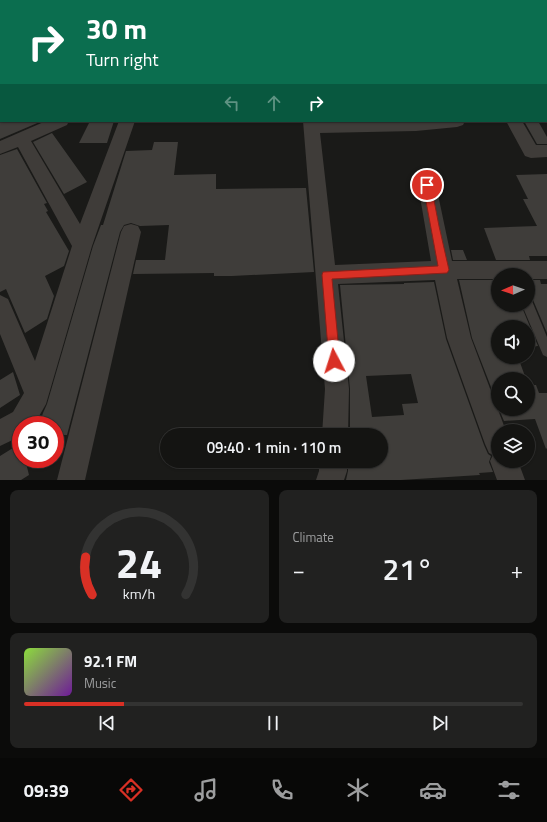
<!DOCTYPE html>
<html lang="en">
<head>
<meta charset="utf-8">
<style>
	:root { --surface:#141412; --page:#212120; --text:#f1f3f6; --muted:#9d9e9f; --line:#333332; --accent:#d93025 }
	body { margin:0; font-family:"Titillium Web",sans-serif; background:var(--page); color:var(--text); height:100vh; display:flex; flex-direction:column; font-size:15px; white-space:nowrap }
	* { box-sizing:border-box; margin:0 }
	p { font-size:13px; color:var(--muted) }
	.icon { flex:none; width:22px; height:22px; fill:none; stroke:currentColor; stroke-width:2; stroke-linecap:round; stroke-linejoin:round }
	.map { position:relative; height:480px; overflow:hidden }
	.side { display:flex; flex-direction:column; gap:10px; padding:10px; background:#0b0b0a; flex:1 }
	.side>* { flex:none }
	.top-card { position:absolute; left:0px; top:0px; width:547px; height:122px; box-shadow:0 1px 3px #0004,0 0 0 1px var(--line); background:#0b6e4f; color:#fff; overflow:hidden }
	.needle { width:26px; rotate:268deg }
	.controls { position:absolute; left:491px; top:268px; display:grid; gap:8px }
	.controls a { display:grid; place-items:center; width:44px; height:44px; border-radius:50%; background:var(--surface); box-shadow:0 1px 3px #0004,0 0 0 1px var(--line); font-size:20px }
	.speed { position:absolute; left:12px; top:416px; display:flex; gap:8px; font-size:20px; font-weight:700; text-align:center }
	.speed>* { display:grid; place-content:center; width:52px; height:52px; border-radius:50%; background:var(--surface); box-shadow:0 1px 3px #0004,0 0 0 1px var(--line); line-height:1 }
	.speed .limit { border:6px solid #d22; background:#fff; color:#111 }
	.pin { position:absolute; display:grid; place-items:center; width:34px; height:34px; color:#fff; margin:-17px; border:2px solid #fff; border-radius:50%; box-shadow:0 1px 4px #0007 }
	.me { position:absolute; width:44px; margin:-22px; rotate:355deg; stroke-linejoin:round; filter:drop-shadow(0 0 3px #0008) }
	.turn { display:flex; align-items:center; gap:14px; height:84px; padding:0 20px; font-size:18px }
	.turn .icon { width:52px; height:52px; stroke-width:2.5 }
	.turn b { display:block; font-size:28px; line-height:34px }
	.lanes { display:flex; align-items:center; height:38px; padding:0 20px; background:#0003; justify-content:center; gap:20px; direction:ltr }
	.lanes .off { opacity:.35 }
	.big { font-size:30px; font-weight:600; line-height:1.1 }
	.side .tile { flex:1; display:flex; flex-direction:column; justify-content:center; gap:6px; min-width:0; padding:0 14px; border-radius:8px; background:var(--page) }
	.side .dial { align-items:center; gap:0 }
	.dial svg { height:104px; overflow:visible; fill:none; stroke:var(--line); stroke-width:7; stroke-linecap:round; text-anchor:middle }
	.dial text { fill:var(--text); stroke:none }
	.song { display:flex; align-items:center; gap:12px }
	.cover { width:48px; height:48px; border-radius:6px; background:linear-gradient(135deg,hsl(90 70% 55%),hsl(280 70% 35%)) }
	.played { height:4px; border-radius:2px; background:linear-gradient(90deg,var(--accent) 20%,var(--line) 20%) }
	.keys { display:flex; justify-content:space-around; direction:ltr }
	.heat { display:flex; justify-content:space-between; align-items:center; font-size:22px; direction:ltr }
	.side .tiles { flex:1; display:grid; gap:10px; grid-template-columns:1fr 1fr }
	.tile:last-child { grid-column:span 2 }
	.trip { position:absolute; left:160px; top:428px; width:228px; height:40px; border-radius:20px; background:var(--surface); box-shadow:0 1px 3px #0004,0 0 0 1px var(--line); font-weight:600; line-height:40px; text-align:center }
	.tabs { display:flex; height:64px; justify-content:space-around; align-items:center; background:#080807; color:var(--muted) }
	.tabs .icon { width:28px; height:28px }
	.tabs .on { color:var(--accent) }
	.tabs b { font-size:18px; color:var(--text) }
	.map>svg:first-child { display:block }
</style>
</head>
<body>
<div class="map">
<svg width="547" height="480" viewBox="0 0 547 480">
	<rect width="100%" height="100%" fill="#1a1a18"/>
	<path fill="#3f3d3a" fill-rule="evenodd" d="M 0,121 L 42,121 L 0,139 Z
		M 90,121 L 114,121 L 107,143 L 79,143 Z
		M 524,121 L 538,121 L 547,137 L 547,144 L 537,144 Z
		M 52,133 L 87,182 L 64,194 L 33,142 Z
		M 154,142 L 178,142 L 174,175 L 216,174 L 216,189 L 306,188 L 314,272 L 232,276 L 214,276 L 214,273 L 133,274 L 136,260 L 165,260 L 169,225 L 140,226 L 131,223 L 124,225 L 120,232 L 67,435 L 55,435 L 55,425 L 39,425 L 43,413 L 47,404 L 93,246 L 101,225 L 103,225 L 126,151 L 152,150 Z
		M 17,149 L 47,203 L 44,204 L 48,211 L 46,212 L 69,251 L 64,266 L 45,276 L 54,296 L 47,319 L 25,333 L 6,289 L 0,292 L 0,155 Z
		M 547,174 L 547,256 L 529,256 L 530,260 L 496,260 L 484,228 L 537,226 L 523,199 L 528,199 L 516,175 Z
		M 451,250 L 463,250 L 467,260 L 453,260 Z
		M 459,280 L 498,280 L 498,305 L 521,305 L 538,346 L 528,347 L 528,327 L 498,327 L 498,357 L 518,357 L 526,379 L 498,379 L 498,405 L 472,338 Z
		M 528,280 L 540,280 L 541,284 L 547,284 L 547,333 L 528,288 Z
		M 434,282 L 446,339 L 484,445 L 488,454 L 491,456 L 489,462 L 493,472 L 479,473 L 480,475 L 401,480 L 346,480 L 348,471 L 348,461 L 381,461 L 381,435 L 350,435 L 350,389 L 340,285 L 404,284 L 404,283 ZM 411,374 L 418,403 L 402,404 L 404,415 L 372,417 L 366,376 Z
		M 13,372 L 20,395 L 0,408 L 0,380 Z
		M 528,385 L 536,385 L 539,393 L 547,393 L 547,448 L 546,449 L 535,419 L 504,421 L 499,409 L 528,409 Z
		M 21,443 L 21,459 L 25,459 L 29,475 L 21,480 L 0,480 L 0,456 Z"/>
	<g fill="none" stroke-linecap="round" stroke-linejoin="round">
		<path fill="#3f3c39" fill-rule="evenodd" d="M 528,300 L 532,301 L 547,337 L 547,357 L 543,355 L 522,305 L 528,305 Z"/>
		<path fill="#3f3c39" fill-rule="evenodd" d="M 299,0 L 311,0 L 311,1 L 299,1 Z
			M 360,0 L 372,0 L 373,1 L 361,1 Z
			M 442,0 L 454,0 L 455,1 L 443,1 Z
			M 512,0 L 524,0 L 525,1 L 513,1 Z
			M 546,7 L 547,7 L 547,15 L 546,15 Z
			M 0,23 L 1,23 L 0,32 Z
			M 546,31 L 547,31 L 547,41 L 546,41 Z
			M 0,93 L 1,93 L 0,104 Z
			M 46,121 L 69,121 L 67,125 L 31,141 L 80,224 L 119,121 L 135,121 L 92,246 L 46,404 L 34,425 L 21,425 L 21,436 L 0,446 L 0,419 L 13,412 L 24,393 L 0,334 L 0,295 L 8,299 L 35,361 L 72,246 L 18,147 L 0,154 L 0,141 Z
			M 303,121 L 465,121 L 463,125 L 457,127 L 416,131 L 320,133 L 335,265 L 431,261 L 418,185 L 421,180 L 427,178 L 433,180 L 436,185 L 452,261 L 547,261 L 547,279 L 528,279 L 528,275 L 498,275 L 498,279 L 457,279 L 471,338 L 506,431 L 498,431 L 498,461 L 518,461 L 525,480 L 497,480 L 490,461 L 493,455 L 489,453 L 485,444 L 447,338 L 435,280 L 338,284 L 349,389 L 348,435 L 322,435 L 325,389 Z
			M 506,121 L 522,121 L 536,145 L 547,145 L 547,157 L 531,158 L 525,156 Z
			M 131,224 L 138,226 L 141,232 L 85,480 L 57,480 L 121,232 L 124,226 Z
			M 319,461 L 347,461 L 347,471 L 344,480 L 316,480 L 319,471 Z"/>
	</g>
	<path fill="#d93025" stroke="#8d1f18" d="M 427,182 L 431,185 L 439,226 L 449,270 L 447,273 L 332,279 L 340,361 L 338,364 L 334,366 L 330,364 L 329,361 L 322,275 L 323,272 L 438,266 L 423,185 Z"/>
</svg>
<div class="controls">
<a><svg class="needle" viewBox="-14 -14 28 28"><path d="M0-13l5 13h-10z" fill="#e53935"/><path d="M0 13l5-13h-10z" fill="#9d9e9f"/></svg></a>
<a><svg class="icon" aria-label="sound" viewBox="0 0 24 24"><path d="M4 9h4l5-4v14l-5-4H4zM17 9q2 3 0 6"/></svg></a>
<a><svg class="icon" aria-label="search" viewBox="0 0 24 24"><circle cx="10" cy="10" r="6"/><path d="M15 15l6 6"/></svg></a>
<a><svg class="icon" aria-label="layers" viewBox="0 0 24 24"><path d="M12 4l9 5-9 5-9-5zM3 14l9 5 9-5"/></svg></a>
</div>
<div class="speed"><div class="limit">30</div></div>
<div class="pin" style="left:427px;top:185px;background:#d93025"><svg class="icon" aria-label="arrive" viewBox="0 0 24 24"><path d="M6 21V4h12l-3 4 3 4H6"/></svg></div>
<svg class="me" style="left:334px;top:361px" viewBox="-20 -20 40 40"><circle r="19" fill="#fff"/><path d="M0-13L10 11 0 6-10 11z" fill="#d93025"/></svg>
<div class="trip">09:40 · 1 min · 110 m</div>
<div class="top-card">
<div class="turn"><svg class="icon" aria-label="right" viewBox="0 0 24 24"><path d="M7 20v-9h11M14 6l5 5-5 5"/></svg><div><b>30 m</b>Turn right</div></div>
<div class="lanes"><svg class="icon off" aria-label="left" viewBox="0 0 24 24"><path d="M17 20v-9H6M10 6l-5 5 5 5"/></svg><svg class="icon off" aria-label="ahead" viewBox="0 0 24 24"><path d="M12 20V5M6 11l6-6 6 6"/></svg><svg class="icon" aria-label="right" viewBox="0 0 24 24"><path d="M7 20v-9h11M14 6l5 5-5 5"/></svg></div>
</div>
</div>
<section class="side">
<div class="tiles">
<div class="tile dial"><svg viewBox="0 0 100 80">
<path d="M14 69A42 42 0 1 1 86 69"/>
<path d="M14 69A42 42 0 0 1 9 40" stroke="#d93025"/>
<text x="50" y="56" font-size="32" font-weight="700">24</text>
<text x="50" y="72" font-size="11">km/h</text>
</svg></div>
<div class="tile"><p>Climate</p>
<div class="heat"><a>−</a><b class="big">21°</b><a>+</a></div>
</div>
<div class="tile">
<div class="song"><i class="cover"></i><div><b>92.1 FM</b><p>Music</p></div></div>
<div class="played"></div>
<div class="keys"><svg class="icon" aria-label="previous" viewBox="0 0 24 24"><path d="M18 5L8 12l10 7zM5 5v14"/></svg><svg class="icon" aria-label="pause" viewBox="0 0 24 24"><path d="M8 5v14M16 5v14"/></svg><svg class="icon" aria-label="next" viewBox="0 0 24 24"><path d="M6 5l10 7-10 7zM19 5v14"/></svg></div>
</div>
</div>
</section>
<nav class="tabs">
<b>09:39</b>
<svg class="icon on" aria-label="directions" viewBox="0 0 24 24"><path d="M12 3l9 9-9 9-9-9zM9 14v-3h6M13 9l2 2-2 2"/></svg>
<svg class="icon" aria-label="music" viewBox="0 0 24 24"><path d="M9 18V5l10-2v13"/><circle cx="6" cy="18" r="3"/><circle cx="16" cy="16" r="3"/></svg>
<svg class="icon" aria-label="phone" viewBox="0 0 24 24"><path d="M5 4h4l2 5-3 2q2 4 5 5l2-3 5 2v4C11 20 4 13 5 4z"/></svg>
<svg class="icon" aria-label="climate" viewBox="0 0 24 24"><path d="M12 3v18M4 7l16 10M4 17L20 7"/></svg>
<svg class="icon" aria-label="car" viewBox="0 0 24 24"><path d="M5 17H2v-5l4-1 3-4h7l3 4 3 1v5h-3M9 17h6M6 11h13"/><circle cx="7" cy="17" r="2"/><circle cx="17" cy="17" r="2"/></svg>
<svg class="icon" aria-label="filters" viewBox="0 0 24 24"><path d="M4 7h16M4 17h16"/><circle cx="9" cy="7" r="2"/><circle cx="15" cy="17" r="2"/></svg>
</nav>
</body>
</html>
